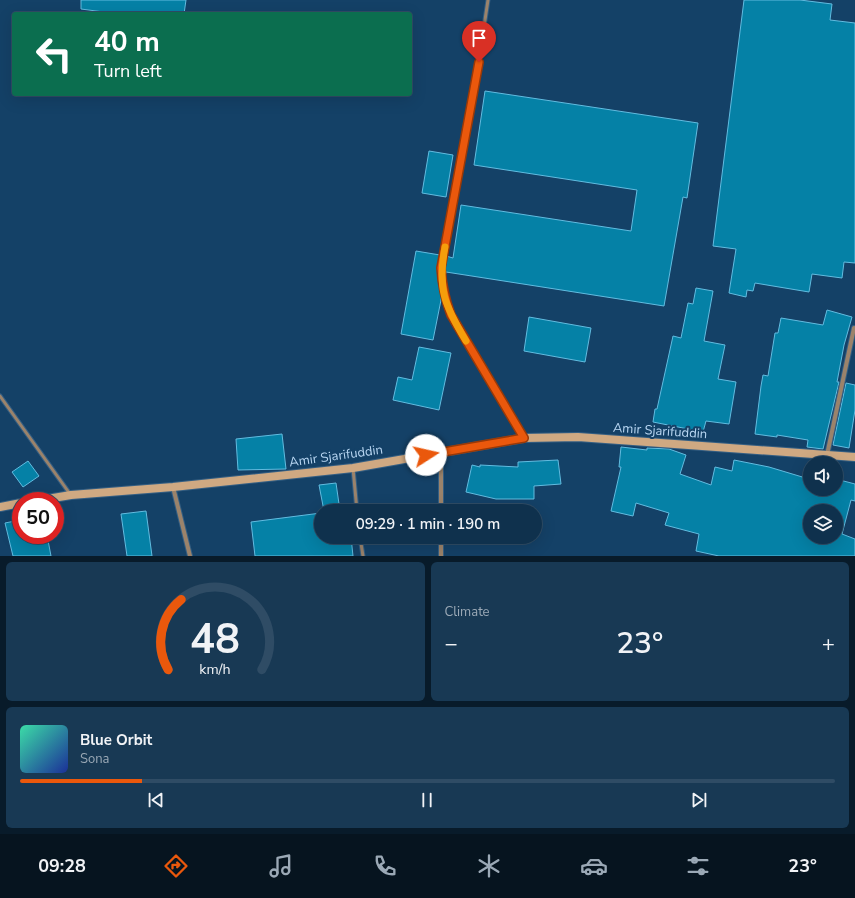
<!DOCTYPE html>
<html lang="en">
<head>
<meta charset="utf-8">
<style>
	:root { --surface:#0f314d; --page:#183954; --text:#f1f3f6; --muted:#9ba9b6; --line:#2f4c65; --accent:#ea580c }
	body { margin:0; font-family:"Nunito Sans",sans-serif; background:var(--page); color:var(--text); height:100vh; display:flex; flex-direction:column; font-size:15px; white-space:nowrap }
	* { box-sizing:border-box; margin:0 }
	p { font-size:13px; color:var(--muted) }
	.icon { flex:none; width:22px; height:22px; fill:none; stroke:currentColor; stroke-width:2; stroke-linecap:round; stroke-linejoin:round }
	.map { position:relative; height:556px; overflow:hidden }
	.side { display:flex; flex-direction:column; gap:6px; padding:6px; background:#081b2a; flex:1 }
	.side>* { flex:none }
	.hud { position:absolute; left:12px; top:12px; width:400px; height:84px; border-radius:4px; box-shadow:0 4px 16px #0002,0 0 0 1px var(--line); background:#0b6e4f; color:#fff; overflow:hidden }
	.fabs { position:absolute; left:803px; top:456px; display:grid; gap:8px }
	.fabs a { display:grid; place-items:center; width:40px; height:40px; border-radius:50%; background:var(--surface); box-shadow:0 4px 16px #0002,0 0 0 1px var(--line); font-size:20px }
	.speed { position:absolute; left:12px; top:492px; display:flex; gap:8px; font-size:20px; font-weight:700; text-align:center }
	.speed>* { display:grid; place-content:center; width:52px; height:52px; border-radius:50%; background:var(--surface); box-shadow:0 4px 16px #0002,0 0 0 1px var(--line); line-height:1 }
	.speed .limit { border:6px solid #d22; background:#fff; color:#111 }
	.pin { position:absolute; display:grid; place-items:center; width:34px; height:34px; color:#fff; margin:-41px -17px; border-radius:50% 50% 50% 0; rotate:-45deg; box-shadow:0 0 4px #0007 }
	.pin .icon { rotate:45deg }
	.me { position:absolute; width:44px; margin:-22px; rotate:80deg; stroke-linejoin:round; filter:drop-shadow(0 0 3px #0008) }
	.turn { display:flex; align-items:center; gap:14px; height:84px; padding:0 16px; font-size:18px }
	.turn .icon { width:52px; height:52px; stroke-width:2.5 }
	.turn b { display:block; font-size:28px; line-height:34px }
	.big { font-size:30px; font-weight:600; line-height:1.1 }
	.side .widget { flex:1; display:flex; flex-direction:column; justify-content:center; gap:6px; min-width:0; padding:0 14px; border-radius:6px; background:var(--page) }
	.side .dial { align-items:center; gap:0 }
	.dial svg { height:104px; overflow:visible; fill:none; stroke:var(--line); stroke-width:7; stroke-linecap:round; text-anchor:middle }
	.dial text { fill:var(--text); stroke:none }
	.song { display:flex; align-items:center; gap:12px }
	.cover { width:48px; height:48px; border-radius:6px; background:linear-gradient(135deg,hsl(160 70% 55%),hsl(230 70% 35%)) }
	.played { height:4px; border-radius:2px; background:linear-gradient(90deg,var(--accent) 15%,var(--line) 15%) }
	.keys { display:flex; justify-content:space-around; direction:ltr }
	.heat { display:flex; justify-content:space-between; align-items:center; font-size:22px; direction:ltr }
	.side .tiles { flex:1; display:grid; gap:6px; grid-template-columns:1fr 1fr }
	.widget:last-child { grid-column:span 2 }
	.trip { position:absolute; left:314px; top:504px; width:228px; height:40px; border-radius:20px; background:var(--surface); box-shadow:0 4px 16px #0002,0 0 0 1px var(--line); font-weight:600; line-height:40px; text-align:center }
	.menu { display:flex; height:64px; justify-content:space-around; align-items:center; background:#06141f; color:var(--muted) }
	.menu .icon { width:28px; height:28px }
	.menu .on { color:var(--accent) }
	.menu b { font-size:18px; color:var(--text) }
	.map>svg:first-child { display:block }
</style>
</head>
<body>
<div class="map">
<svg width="855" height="556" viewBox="0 0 855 556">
	<rect width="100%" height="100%" fill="#144167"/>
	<path fill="#0581a6" stroke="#62bce0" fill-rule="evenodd" d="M 81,0 L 186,0 L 184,14 L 119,14 L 81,9 Z
		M 744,0 L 800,0 L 832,4 L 830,20 L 855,23 L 855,263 L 844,262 L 842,278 L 812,274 L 809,292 L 755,283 L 753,291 L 747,290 L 746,297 L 729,293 L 736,249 L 713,246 Z
		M 485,91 L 698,123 L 687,198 L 683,197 L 664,306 L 446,272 L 445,277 L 444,267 L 446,256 L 453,258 L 461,205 L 631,231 L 637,190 L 474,165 Z
		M 429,151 L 453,155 L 446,197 L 422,193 Z
		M 416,251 L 440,255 L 438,267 L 442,295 L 433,340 L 401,334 Z
		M 696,288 L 713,291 L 704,341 L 725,345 L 718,379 L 736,382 L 729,424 L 706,421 L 703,432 L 653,422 L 655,409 L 657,409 L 673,336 L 681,338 L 688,303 L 693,304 Z
		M 827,310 L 852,317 L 844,345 L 837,382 L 839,382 L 823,449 L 807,447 L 808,440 L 777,435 L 777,437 L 755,434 L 761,386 L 763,375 L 768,376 L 775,333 L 778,333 L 781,318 L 823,325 Z
		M 529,317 L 591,328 L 585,362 L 524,351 Z
		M 419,347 L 451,353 L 439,410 L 393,400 L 398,377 L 412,380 Z
		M 846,383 L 855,385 L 855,410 L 849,448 L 833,445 Z
		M 282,434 L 286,469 L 238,470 L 236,439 Z
		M 621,447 L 647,450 L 647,448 L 669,449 L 686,455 L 680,474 L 711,485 L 715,467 L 732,471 L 734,460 L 769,467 L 809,479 L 810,476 L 810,489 L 836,489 L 836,479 L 855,484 L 855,501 L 851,500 L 842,534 L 855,539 L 855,556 L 719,556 L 696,551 L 699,534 L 665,525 L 669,513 L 636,503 L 633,516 L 611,511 L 621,467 L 619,467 ZM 810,511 L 836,511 L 836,537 L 810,537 Z
		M 558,460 L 561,484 L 534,486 L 534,499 L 496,499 L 466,492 L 472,465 L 480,467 L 480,465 L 518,467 L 518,462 Z
		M 28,461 L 39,476 L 23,487 L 12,472 Z
		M 336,483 L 340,511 L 347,511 L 324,511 L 319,485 Z
		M 146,511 L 152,556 L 127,556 L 121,514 Z
		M 321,513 L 321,537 L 351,537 L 353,556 L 255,556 L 251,522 Z
		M 20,520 L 21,535 L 47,535 L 51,556 L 13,556 L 5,523 Z"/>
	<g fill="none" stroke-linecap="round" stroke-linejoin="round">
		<defs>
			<path id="service" d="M 488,0 L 474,93 L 441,267 C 442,285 445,299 451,315 L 523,437
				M 0,396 L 70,494
				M 353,468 L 357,511
				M 360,537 L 363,556"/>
			<path id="minor" d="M 441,453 L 441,511
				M 827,455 L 854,328
				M 173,487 L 190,556
				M 441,537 L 441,556"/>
			<path id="secondary" d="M 35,501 L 71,495 L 173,487 L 353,468 L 524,438 L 578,437 L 855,457
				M 0,507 L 21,503"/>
		</defs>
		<use href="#service" stroke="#355f83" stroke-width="5"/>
		<use href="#minor" stroke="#355f83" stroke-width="6"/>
		<use href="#secondary" stroke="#355f83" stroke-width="10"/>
		<use href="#service" stroke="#9b836b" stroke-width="3"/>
		<use href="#minor" stroke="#9b836b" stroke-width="4"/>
		<use href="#secondary" stroke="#cfa982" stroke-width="8"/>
	</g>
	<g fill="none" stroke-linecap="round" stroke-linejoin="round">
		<defs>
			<path id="route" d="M 426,455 L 524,438 L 451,315 C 445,299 442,285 441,268 L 479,62"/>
		</defs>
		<use href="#route" stroke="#983908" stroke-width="10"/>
		<use href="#route" stroke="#ea580c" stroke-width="7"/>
		<path stroke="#f59e0b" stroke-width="7" d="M 445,247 C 437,289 445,306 466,341"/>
	</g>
	<g text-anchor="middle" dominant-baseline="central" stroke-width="4" stroke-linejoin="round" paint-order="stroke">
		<g font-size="13" fill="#b8d6f2" stroke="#144167">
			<text transform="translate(660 431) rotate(4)">Amir Sjarifuddin</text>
			<text transform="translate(336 456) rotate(-8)">Amir Sjarifuddin</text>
		</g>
	</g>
</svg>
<div class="fabs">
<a><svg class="icon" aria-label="sound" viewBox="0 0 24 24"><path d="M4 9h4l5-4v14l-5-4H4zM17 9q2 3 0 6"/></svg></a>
<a><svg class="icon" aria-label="layers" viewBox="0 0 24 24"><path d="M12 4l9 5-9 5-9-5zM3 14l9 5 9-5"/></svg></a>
</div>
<div class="speed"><div class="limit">50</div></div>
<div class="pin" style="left:479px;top:62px;background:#d93025"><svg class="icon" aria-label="arrive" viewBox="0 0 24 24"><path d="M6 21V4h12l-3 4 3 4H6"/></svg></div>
<svg class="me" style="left:426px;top:455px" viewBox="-20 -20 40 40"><circle r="19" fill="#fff"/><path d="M0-13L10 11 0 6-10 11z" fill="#ea580c"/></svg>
<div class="trip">09:29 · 1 min · 190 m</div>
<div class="hud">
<div class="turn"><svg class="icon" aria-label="left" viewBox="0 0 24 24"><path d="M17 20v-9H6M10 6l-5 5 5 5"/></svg><div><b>40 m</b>Turn left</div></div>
</div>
</div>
<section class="side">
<div class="tiles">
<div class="widget dial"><svg viewBox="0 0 100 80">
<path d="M14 69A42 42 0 1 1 86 69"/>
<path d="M14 69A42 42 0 0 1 24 15" stroke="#ea580c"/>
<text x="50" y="56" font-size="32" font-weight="700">48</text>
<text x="50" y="72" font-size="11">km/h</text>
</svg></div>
<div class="widget"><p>Climate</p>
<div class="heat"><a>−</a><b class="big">23°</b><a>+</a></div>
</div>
<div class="widget">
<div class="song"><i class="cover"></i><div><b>Blue Orbit</b><p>Sona</p></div></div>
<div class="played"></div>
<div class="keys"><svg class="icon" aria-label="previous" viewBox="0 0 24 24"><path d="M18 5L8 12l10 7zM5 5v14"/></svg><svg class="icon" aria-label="pause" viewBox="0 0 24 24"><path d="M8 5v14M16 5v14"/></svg><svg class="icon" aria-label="next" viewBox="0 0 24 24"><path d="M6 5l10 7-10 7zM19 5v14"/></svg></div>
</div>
</div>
</section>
<nav class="menu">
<b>09:28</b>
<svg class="icon on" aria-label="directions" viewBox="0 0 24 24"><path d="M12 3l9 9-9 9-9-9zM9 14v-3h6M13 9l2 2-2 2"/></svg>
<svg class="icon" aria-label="music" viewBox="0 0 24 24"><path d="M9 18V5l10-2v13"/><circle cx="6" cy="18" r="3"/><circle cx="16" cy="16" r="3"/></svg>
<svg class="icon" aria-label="phone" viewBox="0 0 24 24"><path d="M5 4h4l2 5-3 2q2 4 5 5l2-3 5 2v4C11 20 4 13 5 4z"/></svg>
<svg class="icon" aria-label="climate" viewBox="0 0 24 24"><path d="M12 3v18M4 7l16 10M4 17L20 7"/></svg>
<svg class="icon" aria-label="car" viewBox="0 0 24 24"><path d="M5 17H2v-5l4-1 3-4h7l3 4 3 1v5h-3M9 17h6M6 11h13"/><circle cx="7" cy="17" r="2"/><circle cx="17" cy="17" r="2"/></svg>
<svg class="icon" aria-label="filters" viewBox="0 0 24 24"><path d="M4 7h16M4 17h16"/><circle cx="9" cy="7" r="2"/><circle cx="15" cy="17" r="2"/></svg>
<b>23°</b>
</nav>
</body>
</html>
